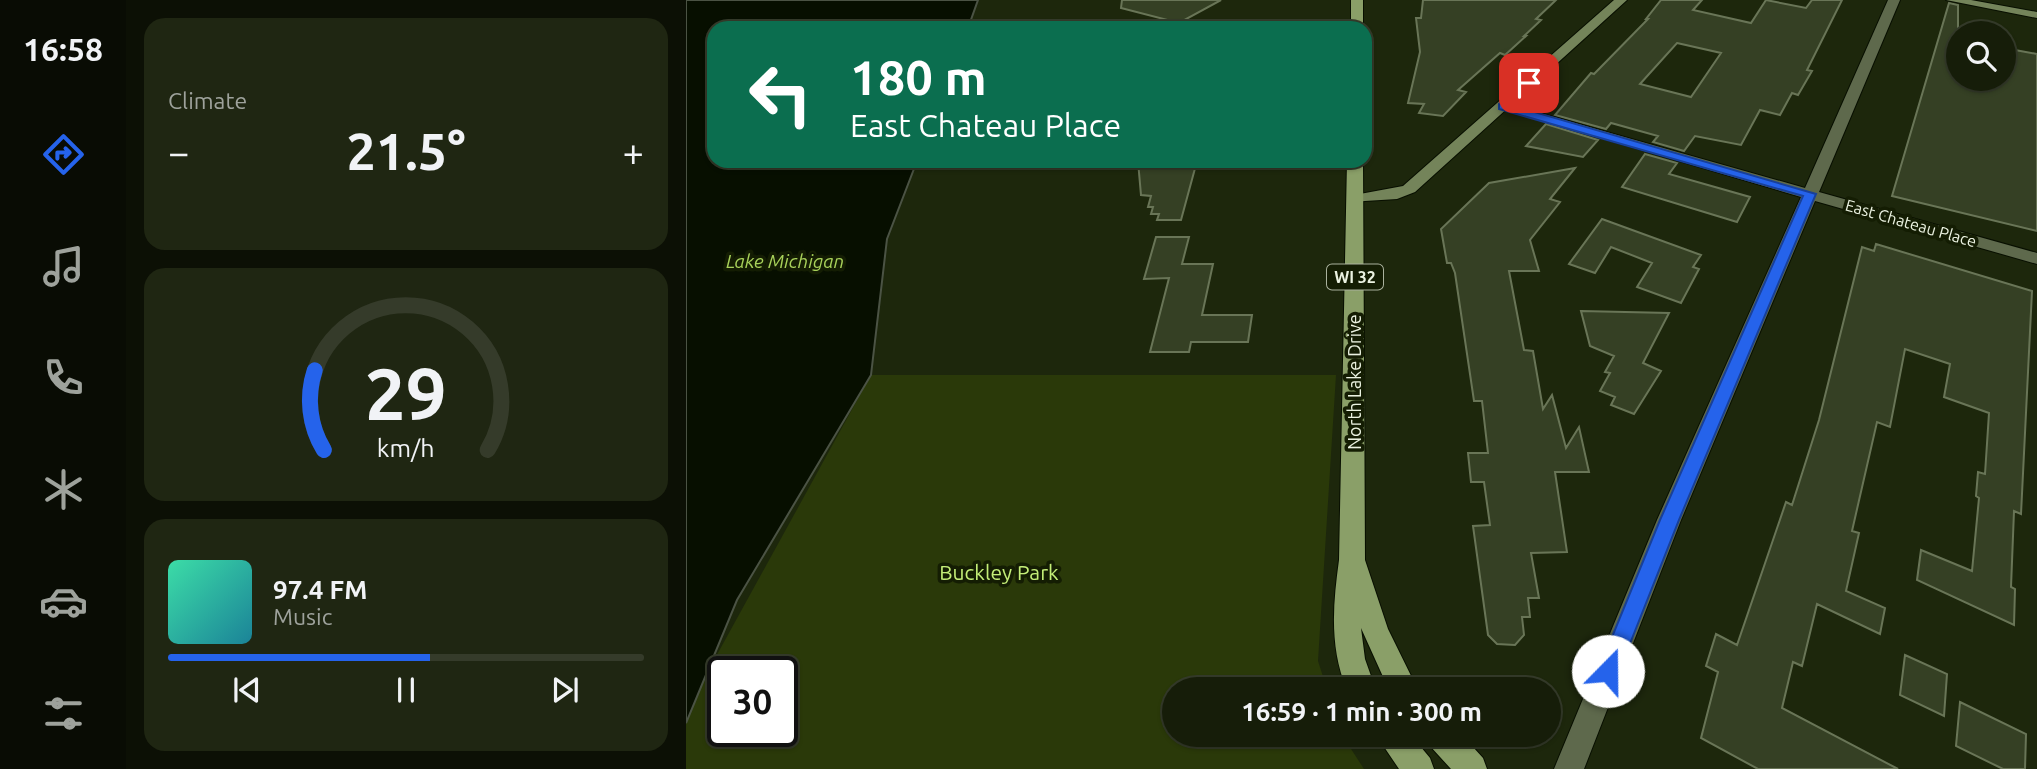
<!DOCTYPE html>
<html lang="en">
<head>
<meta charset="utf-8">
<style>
	:root { --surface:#161d09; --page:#1f2612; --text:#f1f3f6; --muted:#9ea29c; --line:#353b2a; --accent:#2563eb }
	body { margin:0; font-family:Ubuntu,sans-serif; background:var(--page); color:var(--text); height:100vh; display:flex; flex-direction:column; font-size:26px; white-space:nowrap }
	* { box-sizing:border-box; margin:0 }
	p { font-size:23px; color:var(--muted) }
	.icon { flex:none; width:38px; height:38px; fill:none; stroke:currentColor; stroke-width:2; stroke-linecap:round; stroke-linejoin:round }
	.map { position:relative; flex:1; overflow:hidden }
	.drawer { display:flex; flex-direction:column; gap:18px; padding:18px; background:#0c1005; width:560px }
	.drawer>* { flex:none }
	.guide { position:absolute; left:21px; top:21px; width:665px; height:147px; border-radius:21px; box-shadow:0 2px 5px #0004,0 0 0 2px var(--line); background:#0b6e4f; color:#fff; overflow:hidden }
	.fabs { position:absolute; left:1260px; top:21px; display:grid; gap:14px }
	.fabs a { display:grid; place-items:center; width:70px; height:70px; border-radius:50%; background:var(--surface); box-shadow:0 2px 5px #0004,0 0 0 2px var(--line); font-size:35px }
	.speed { position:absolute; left:21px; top:656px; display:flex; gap:14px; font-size:35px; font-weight:700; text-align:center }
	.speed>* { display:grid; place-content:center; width:91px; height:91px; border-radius:50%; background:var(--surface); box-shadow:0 2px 5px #0004,0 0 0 2px var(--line); line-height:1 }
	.speed .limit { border:4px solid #111; border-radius:10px; background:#fff; color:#111 }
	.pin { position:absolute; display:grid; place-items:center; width:60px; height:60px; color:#fff; margin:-30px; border-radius:14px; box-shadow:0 4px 10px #0006 }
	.me { position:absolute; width:77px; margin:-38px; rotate:22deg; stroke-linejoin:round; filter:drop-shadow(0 0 5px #0008) }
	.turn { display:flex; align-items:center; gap:24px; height:147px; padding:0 28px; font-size:32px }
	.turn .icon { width:91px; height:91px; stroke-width:2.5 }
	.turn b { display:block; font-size:49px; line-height:60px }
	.big { font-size:52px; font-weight:600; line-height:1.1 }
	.drawer .card { flex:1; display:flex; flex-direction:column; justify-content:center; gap:10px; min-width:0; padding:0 24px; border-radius:21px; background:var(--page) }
	.drawer .dial { align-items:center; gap:0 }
	.dial svg { height:182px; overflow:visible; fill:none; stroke:var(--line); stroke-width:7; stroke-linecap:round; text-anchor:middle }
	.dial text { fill:var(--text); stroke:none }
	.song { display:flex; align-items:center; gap:21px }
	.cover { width:84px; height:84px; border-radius:10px; background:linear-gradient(135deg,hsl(160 70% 55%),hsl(190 70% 35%)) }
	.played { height:7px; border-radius:4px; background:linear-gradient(90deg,var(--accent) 55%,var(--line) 55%) }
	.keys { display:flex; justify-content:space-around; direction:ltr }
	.heat { display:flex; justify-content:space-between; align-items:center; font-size:38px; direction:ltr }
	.trip { position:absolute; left:476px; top:677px; width:399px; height:70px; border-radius:35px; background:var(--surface); box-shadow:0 2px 5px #0004,0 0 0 2px var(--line); font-weight:600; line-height:70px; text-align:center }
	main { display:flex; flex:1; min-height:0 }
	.dock { display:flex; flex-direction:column; width:126px; justify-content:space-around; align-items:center; background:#090c04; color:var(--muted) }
	.dock .icon { width:49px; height:49px }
	.dock .on { color:var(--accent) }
	.dock b { font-size:32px; color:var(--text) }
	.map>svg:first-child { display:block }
</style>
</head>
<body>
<main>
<nav class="dock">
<b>16:58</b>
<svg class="icon on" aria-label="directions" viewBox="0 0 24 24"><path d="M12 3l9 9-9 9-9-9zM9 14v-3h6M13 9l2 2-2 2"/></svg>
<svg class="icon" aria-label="music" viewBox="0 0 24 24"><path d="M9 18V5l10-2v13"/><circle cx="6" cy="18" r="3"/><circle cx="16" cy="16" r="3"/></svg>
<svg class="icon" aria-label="phone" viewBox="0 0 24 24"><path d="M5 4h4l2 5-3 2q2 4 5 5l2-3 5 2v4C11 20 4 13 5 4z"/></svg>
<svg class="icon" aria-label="climate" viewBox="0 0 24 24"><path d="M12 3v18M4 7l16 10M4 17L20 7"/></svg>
<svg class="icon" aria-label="car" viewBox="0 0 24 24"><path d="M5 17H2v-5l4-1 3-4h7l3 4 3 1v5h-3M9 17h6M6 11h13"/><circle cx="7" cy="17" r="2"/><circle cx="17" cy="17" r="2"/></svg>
<svg class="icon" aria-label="filters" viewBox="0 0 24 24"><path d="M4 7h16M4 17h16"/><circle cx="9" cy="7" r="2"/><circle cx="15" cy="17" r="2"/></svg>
</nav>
<section class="drawer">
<div class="card"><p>Climate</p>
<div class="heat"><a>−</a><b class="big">21.5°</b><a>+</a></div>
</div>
<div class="card dial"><svg viewBox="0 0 100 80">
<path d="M14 69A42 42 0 1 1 86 69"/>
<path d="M14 69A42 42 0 0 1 10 34" stroke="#2563eb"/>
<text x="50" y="56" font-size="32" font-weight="700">29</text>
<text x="50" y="72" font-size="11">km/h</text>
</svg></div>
<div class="card">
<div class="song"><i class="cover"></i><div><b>97.4 FM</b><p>Music</p></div></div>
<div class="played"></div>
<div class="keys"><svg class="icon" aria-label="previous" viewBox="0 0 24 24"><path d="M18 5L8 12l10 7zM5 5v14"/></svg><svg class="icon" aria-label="pause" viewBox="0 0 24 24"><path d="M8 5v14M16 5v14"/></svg><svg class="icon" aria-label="next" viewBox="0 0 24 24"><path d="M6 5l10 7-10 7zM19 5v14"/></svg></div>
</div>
</section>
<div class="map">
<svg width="1351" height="769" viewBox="0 0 1351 769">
	<rect width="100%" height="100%" fill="#1d270c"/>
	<path fill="#2a3909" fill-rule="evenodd" d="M 185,375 L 650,375 L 632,661 L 641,689 L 488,690 L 488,735 L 656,735 L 678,769 L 0,769 L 0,711 ZM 37,672 L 96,672 L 96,732 L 37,732 Z"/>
	<path fill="#070f00" stroke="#4b5344" stroke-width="2" d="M 0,0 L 292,0 L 282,28 L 28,28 L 28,161 L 231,161 L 201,239 L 185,375 L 51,600 L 0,723 Z"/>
	<path fill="#354024" stroke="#697557" stroke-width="2" fill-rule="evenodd" d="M 436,0 L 535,0 L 493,23 L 435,8 Z
		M 737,0 L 870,0 L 850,19 L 855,20 L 838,36 L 840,36 L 819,55 L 814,53 L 772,90 L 780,92 L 757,116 L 733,113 L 738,104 L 722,103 L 734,52 L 730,18 L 735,18 Z
		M 975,0 L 1016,0 L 1007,10 L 1065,23 L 1080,0 L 1120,8 L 1126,0 L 1156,0 L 1121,70 L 1126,71 L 1112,95 L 1106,93 L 1094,115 L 1074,110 L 1055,145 L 1009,136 L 998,151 L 967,142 L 972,136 L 925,123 L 920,129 L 869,115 L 905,73 L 908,74 L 962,19 L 960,19 ZM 991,43 L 1035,53 L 1005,97 L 954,84 Z
		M 1263,3 L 1272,5 L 1272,79 L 1318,79 L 1318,48 L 1351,54 L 1351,231 L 1206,196 Z
		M 860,124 L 912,140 L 897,157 L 840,146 Z
		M 959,154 L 991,163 L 983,174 L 1064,197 L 1051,222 L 936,187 Z
		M 452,161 L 511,161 L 495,220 L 471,220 L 473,214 L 465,214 L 467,207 L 462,207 L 465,196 L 455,195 Z
		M 889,168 L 864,199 L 874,202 L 844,240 L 853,271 L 823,271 L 838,350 L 847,351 L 857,409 L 866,395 L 880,448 L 893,427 L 903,472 L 869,472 L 881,552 L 845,553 L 853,598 L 842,598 L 844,617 L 836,617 L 838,635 L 829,645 L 811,644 L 802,635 L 787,526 L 804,525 L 798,482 L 785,482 L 782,453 L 802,453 L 796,401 L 788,401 L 769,273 L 765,263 L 761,263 L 755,229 L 803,183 Z
		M 916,219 L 1015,255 L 1007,267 L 1013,269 L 995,303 L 951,287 L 966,263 L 925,247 L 909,273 L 883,264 Z
		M 470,237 L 503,237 L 496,264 L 527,264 L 516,315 L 566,315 L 562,342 L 505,342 L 503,352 L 464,352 L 483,278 L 458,279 Z
		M 1190,244 L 1346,291 L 1335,514 L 1328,511 L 1325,587 L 1329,589 L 1328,625 L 1231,580 L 1235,550 L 1286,571 L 1293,498 L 1290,496 L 1292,472 L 1299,474 L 1303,413 L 1258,397 L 1264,364 L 1219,349 L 1204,427 L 1191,422 L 1166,531 L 1173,533 L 1160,591 L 1199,608 L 1194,634 L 1131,604 L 1116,666 L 1107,662 L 1096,708 L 1212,769 L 1072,769 L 1015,738 L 1032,672 L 1020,666 L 1030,634 L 1051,645 L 1100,502 L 1106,505 L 1133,420 L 1176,247 L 1188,251 Z
		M 895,311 L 983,313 L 957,363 L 975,371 L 948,414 L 925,405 L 929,397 L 914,391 L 924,373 L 919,372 L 928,356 L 904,346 Z
		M 1219,655 L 1261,674 L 1258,716 L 1214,695 Z
		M 1274,702 L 1340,734 L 1339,769 L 1317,769 L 1270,746 Z"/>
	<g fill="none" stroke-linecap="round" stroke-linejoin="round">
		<defs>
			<path id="street" d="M 1202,0 L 1214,0 L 1133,192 L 1351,253 L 1351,264 L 1129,201 L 995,520 L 898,769 L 868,769 L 971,520 L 1115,197 L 810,107 L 822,104 L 1119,188 Z"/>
			<path id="secondary" d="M 928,0 L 941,0 L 729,192 L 711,199 L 663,202 L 663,196 L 717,186 Z
				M 1260,0 L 1285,0 L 1351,12 L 1351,18 Z"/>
			<path id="primary" d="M 665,0 L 677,0 L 677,28 L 665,28 Z
				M 661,161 L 677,161 L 679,560 L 702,629 L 732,690 L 703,690 L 675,628 L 679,659 L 690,690 L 661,690 C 643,647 647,604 653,560 Z
				M 690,735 L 725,735 L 744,758 L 748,769 L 713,769 Z
				M 740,735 L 776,735 L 797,758 L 801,769 L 765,769 L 744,746 Z"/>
		</defs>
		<use href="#street" stroke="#080f00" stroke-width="2"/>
		<use href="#secondary" stroke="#080f00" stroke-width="2"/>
		<use href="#primary" stroke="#080f00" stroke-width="2"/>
		<use href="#street" fill="#5e694c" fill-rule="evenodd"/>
		<use href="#secondary" fill="#74845a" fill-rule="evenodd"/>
		<use href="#primary" fill="#8a9f68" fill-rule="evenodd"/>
	</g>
	<path fill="#2563eb" stroke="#184099" stroke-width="2" d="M 839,81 L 848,83 L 824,105 L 1130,194 L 993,520 L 930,679 L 922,682 L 915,679 L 912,671 L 974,520 L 1117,196 L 813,109 L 813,104 Z"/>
	<g text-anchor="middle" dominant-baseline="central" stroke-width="7" stroke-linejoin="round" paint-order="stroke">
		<g font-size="16" fill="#ebf2e1" stroke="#141d03">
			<text transform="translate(1225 223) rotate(16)">East Chateau Place</text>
		</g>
		<rect fill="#141d03" stroke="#aab29e" stroke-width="2" x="641" y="264.5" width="56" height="25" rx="5"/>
		<g font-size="16" font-weight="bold" fill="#ebf2e1">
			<text x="669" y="277">WI 32</text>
		</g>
		<g font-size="18" fill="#ebf2e1" stroke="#141d03">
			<text transform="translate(668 382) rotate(-90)">North Lake Drive</text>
		</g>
		<g font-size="19" font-style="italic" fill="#a8d15a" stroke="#141d03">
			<text x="99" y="261">Lake Michigan</text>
		</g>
		<g font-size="21" fill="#c4ee78" stroke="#141d03">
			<text x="313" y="572">Buckley Park</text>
		</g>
	</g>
</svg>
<div class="fabs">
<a><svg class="icon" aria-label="search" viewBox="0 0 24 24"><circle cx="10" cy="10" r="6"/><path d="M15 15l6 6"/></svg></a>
</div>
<div class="speed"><div class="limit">30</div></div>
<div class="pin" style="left:843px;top:83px;background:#d93025"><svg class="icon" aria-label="arrive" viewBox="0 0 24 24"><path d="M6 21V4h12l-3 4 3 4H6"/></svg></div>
<svg class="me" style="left:922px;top:671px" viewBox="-20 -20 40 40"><circle r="19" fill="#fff"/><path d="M0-13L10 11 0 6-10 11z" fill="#2563eb"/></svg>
<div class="trip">16:59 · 1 min · 300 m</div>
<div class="guide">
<div class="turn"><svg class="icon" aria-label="left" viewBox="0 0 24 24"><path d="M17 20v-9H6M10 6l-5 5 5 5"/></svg><div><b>180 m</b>East Chateau Place</div></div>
</div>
</div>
</main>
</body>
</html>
